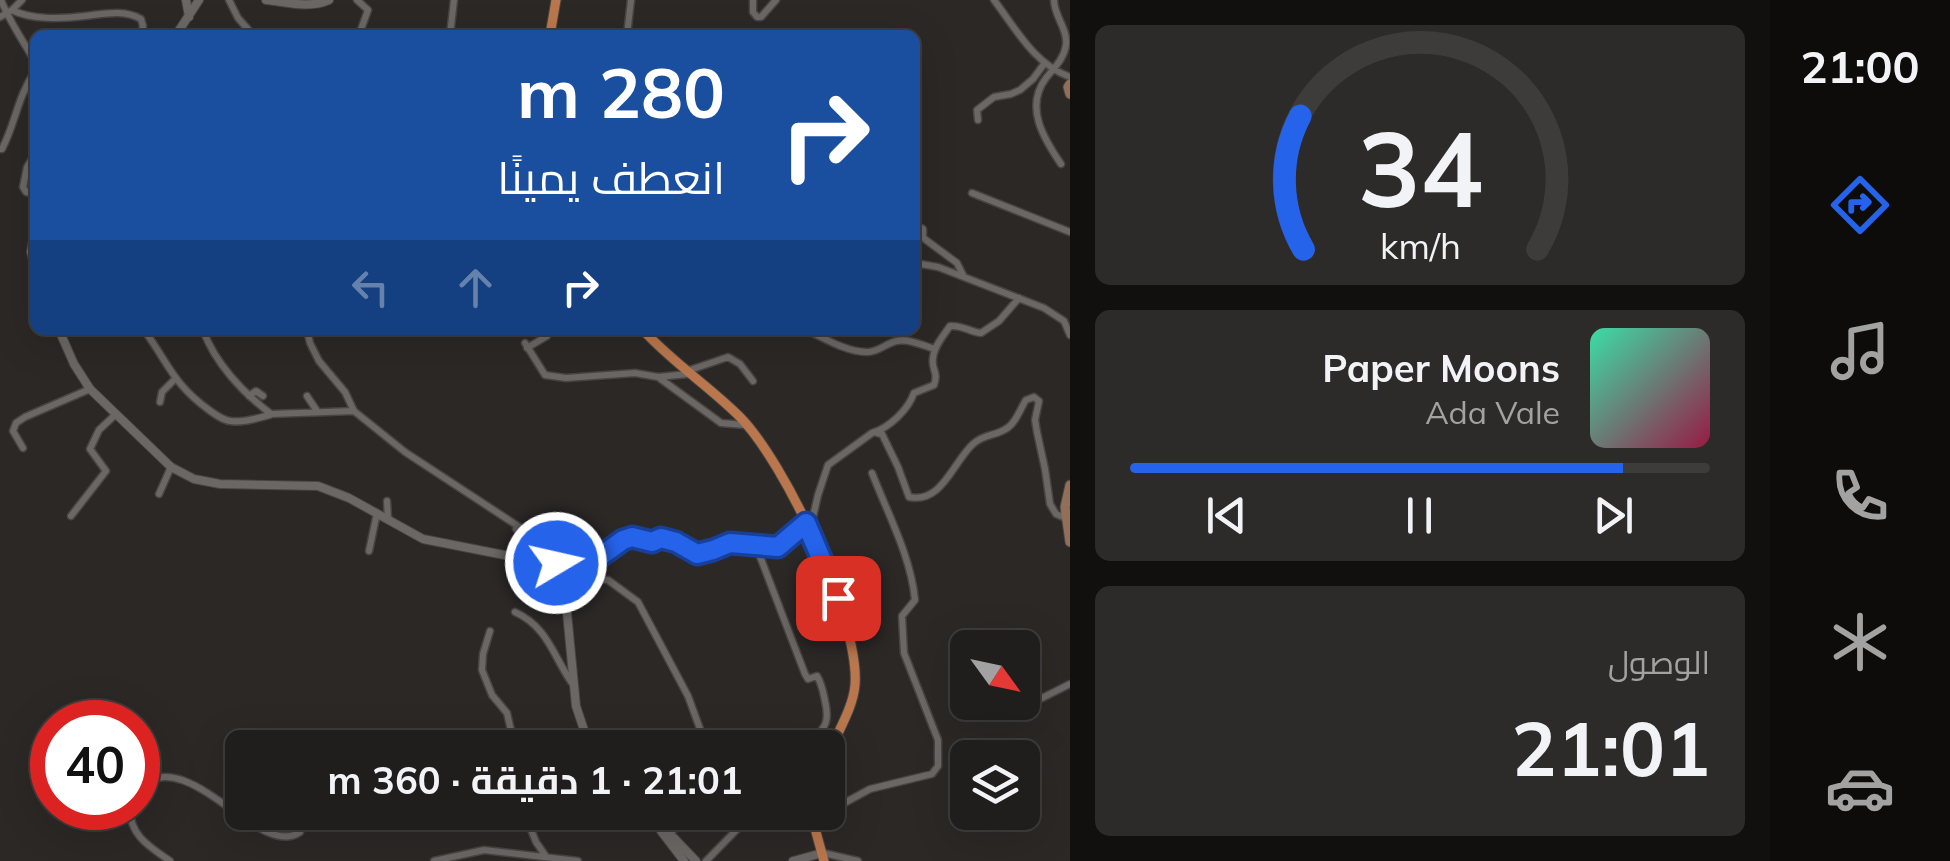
<!DOCTYPE html>
<html lang="ar">
<head>
<meta charset="utf-8">
<style>
	:root { --surface:#201e1c; --page:#2d2b29; --text:#f1f3f6; --muted:#a2a2a3; --line:#3d3c3b; --accent:#2563eb }
	body { margin:0; font-family:Mulish,Cairo,sans-serif; background:var(--page); color:var(--text); direction:rtl; height:100vh; display:flex; flex-direction:column; font-size:38px; white-space:nowrap }
	* { box-sizing:border-box; margin:0 }
	p { font-size:32px; color:var(--muted) }
	.icon { flex:none; width:55px; height:55px; fill:none; stroke:currentColor; stroke-width:2; stroke-linecap:round; stroke-linejoin:round }
	.map { position:relative; flex:1; overflow:hidden; direction:ltr }
	.panel { display:flex; flex-direction:column; gap:25px; padding:25px; background:#12100f; width:700px }
	.panel>* { flex:none }
	.hud { position:absolute; left:30px; top:30px; width:890px; height:305px; border-radius:15px; box-shadow:0 10px 40px #0002,0 0 0 2px var(--line); direction:rtl; background:#1a4fa0; color:#fff; overflow:hidden }
	.needle { width:65px; rotate:123deg }
	.buttons { position:absolute; left:950px; top:630px; display:grid; gap:20px }
	.buttons a { display:grid; place-items:center; width:90px; height:90px; border-radius:15px; background:var(--surface); box-shadow:0 10px 40px #0002,0 0 0 2px var(--line); font-size:50px }
	.speed { position:absolute; left:30px; top:700px; display:flex; gap:20px; font-size:50px; font-weight:700; text-align:center }
	.speed>* { display:grid; place-content:center; width:130px; height:130px; border-radius:50%; background:var(--surface); box-shadow:0 10px 40px #0002,0 0 0 2px var(--line); line-height:1 }
	.speed .limit { border:15px solid #d22; background:#fff; color:#111 }
	.pin { position:absolute; display:grid; place-items:center; width:85px; height:85px; color:#fff; margin:-42px; border-radius:20px; box-shadow:0 5px 15px #0006 }
	.me { position:absolute; width:110px; margin:-55px; rotate:81deg; stroke-linejoin:round; filter:drop-shadow(0 0 8px #0008) }
	.turn { display:flex; align-items:center; gap:35px; height:210px; padding:0 30px; font-size:45px }
	.turn .icon { width:130px; height:130px; stroke-width:2.5 }
	.turn b { display:block; font-size:70px; line-height:85px }
	.lanes { display:flex; align-items:center; height:95px; padding:0 30px; background:#0003; justify-content:center; gap:50px; direction:ltr }
	.lanes .off { opacity:.35 }
	.big { font-size:75px; font-weight:700; line-height:1.1 }
	.panel .card { flex:1; display:flex; flex-direction:column; justify-content:center; gap:15px; min-width:0; padding:0 35px; border-radius:15px; background:var(--page) }
	.panel .dial { align-items:center; gap:0 }
	.dial svg { height:260px; overflow:visible; fill:none; stroke:var(--line); stroke-width:7; stroke-linecap:round; text-anchor:middle }
	.dial text { fill:var(--text); stroke:none }
	.song { display:flex; align-items:center; gap:30px }
	.cover { width:120px; height:120px; border-radius:15px; background:linear-gradient(135deg,hsl(160 70% 55%),hsl(340 70% 35%)) }
	.played { height:10px; border-radius:5px; background:linear-gradient(90deg,var(--accent) 85%,var(--line) 85%) }
	.keys { display:flex; justify-content:space-around; direction:ltr }
	.trip { position:absolute; left:225px; top:730px; width:620px; height:100px; border-radius:15px; background:var(--surface); box-shadow:0 10px 40px #0002,0 0 0 2px var(--line); font-weight:700; line-height:100px; text-align:center; direction:rtl }
	main { display:flex; flex:1; min-height:0 }
	.dock { display:flex; flex-direction:column; width:180px; justify-content:space-around; align-items:center; background:#0d0c0b; color:var(--muted) }
	.dock .icon { width:70px; height:70px }
	.dock .selected { color:var(--accent) }
	.dock b { font-size:45px; color:var(--text) }
	.map>svg:first-child { display:block }
</style>
</head>
<body>
<main>
<nav class="dock">
<b>21:00</b>
<svg class="icon selected" aria-label="directions" viewBox="0 0 24 24"><path d="M12 3l9 9-9 9-9-9zM9 14v-3h6M13 9l2 2-2 2"/></svg>
<svg class="icon" aria-label="music" viewBox="0 0 24 24"><path d="M9 18V5l10-2v13"/><circle cx="6" cy="18" r="3"/><circle cx="16" cy="16" r="3"/></svg>
<svg class="icon" aria-label="phone" viewBox="0 0 24 24"><path d="M5 4h4l2 5-3 2q2 4 5 5l2-3 5 2v4C11 20 4 13 5 4z"/></svg>
<svg class="icon" aria-label="climate" viewBox="0 0 24 24"><path d="M12 3v18M4 7l16 10M4 17L20 7"/></svg>
<svg class="icon" aria-label="car" viewBox="0 0 24 24"><path d="M5 17H2v-5l4-1 3-4h7l3 4 3 1v5h-3M9 17h6M6 11h13"/><circle cx="7" cy="17" r="2"/><circle cx="17" cy="17" r="2"/></svg>
</nav>
<section class="panel">
<div class="card dial"><svg viewBox="0 0 100 80">
<path d="M14 69A42 42 0 1 1 86 69"/>
<path d="M14 69A42 42 0 0 1 13 28" stroke="#2563eb"/>
<text x="50" y="56" font-size="32" font-weight="700">34</text>
<text x="50" y="72" font-size="11">km/h</text>
</svg></div>
<div class="card">
<div class="song"><i class="cover"></i><div><b>Paper Moons</b><p>Ada Vale</p></div></div>
<div class="played"></div>
<div class="keys"><svg class="icon" aria-label="previous" viewBox="0 0 24 24"><path d="M18 5L8 12l10 7zM5 5v14"/></svg><svg class="icon" aria-label="pause" viewBox="0 0 24 24"><path d="M8 5v14M16 5v14"/></svg><svg class="icon" aria-label="next" viewBox="0 0 24 24"><path d="M6 5l10 7-10 7zM19 5v14"/></svg></div>
</div>
<div class="card"><p>الوصول</p><b class="big">21:01</b></div>
</section>
<div class="map">
<svg width="1070" height="861" viewBox="0 0 1070 861">
	<rect width="100%" height="100%" fill="#2b2826"/>
	<g fill="none" stroke-linecap="round" stroke-linejoin="round">
		<defs>
			<path id="minor" d="M 1,0 C 9,21 24,42 35,62
				M 229,0 L 238,18 L 253,35
				M 357,0 L 368,10 L 359,35
				M 753,0 L 753,12 L 757,17 L 761,17 L 776,0
				M 994,0 C 1016,29 1034,64 1070,77
				M 1054,0 C 1054,16 1068,29 1066,45 C 1064,59 1054,68 1046,78 C 1024,107 1044,139 1061,164
				M 12,10 L 22,0
				M 0,17 L 12,10 C 31,20 63,19 85,16 C 104,14 123,9 141,19 L 143,26 L 141,35
				M 450,35 L 454,0
				M 627,35 L 631,0
				M 978,120 L 977,110 L 994,97 L 1011,94 L 1020,90 L 1033,79 L 1044,64
				M 0,149 L 2,149 C 16,122 17,98 35,71
				M 35,154 L 27,167 L 23,187 L 26,192 L 35,194
				M 972,193 L 1070,232
				M 915,225 L 923,229 L 923,237 L 926,240 L 957,263 L 963,275
				M 915,263 L 938,267 L 1044,308 L 1064,321 L 1070,335
				M 144,330 C 169,364 173,384 209,410 C 216,415 222,420 230,421 C 243,423 258,418 270,415
				M 203,330 C 215,363 243,393 271,414 L 354,411
				M 307,330 L 310,343 L 319,361 L 345,392 L 354,411 L 405,452 L 524,530 L 550,557
				M 807,330 C 825,339 847,352 867,352 C 879,352 886,343 897,341 C 908,338 924,346 935,349
				M 203,332 L 215,331
				M 525,343 L 545,375 L 566,378 L 635,373 L 658,377 L 688,374
				M 527,348 L 547,336
				M 687,371 L 728,357 L 740,364 L 753,381
				M 658,377 L 721,423 L 745,425
				M 249,396 L 256,391 L 263,396
				M 307,396 L 317,411
				M 160,402 L 162,392 L 175,379
				M 877,433 L 882,434 L 898,467 L 909,497 C 942,504 953,462 973,444 C 985,434 990,437 1002,431 C 1015,426 1019,411 1026,400 L 1034,397 L 1039,401 L 1035,420 L 1037,432 L 1045,469 L 1050,504 L 1056,514 L 1066,518
				M 23,448 L 13,431 L 16,423 L 25,417 L 90,389
				M 159,494 L 171,467
				M 387,501 L 388,519
				M 71,516 L 106,471 L 90,449 L 99,430 L 116,414
				M 516,529 L 547,557
				M 810,530 L 818,495 L 828,465 L 872,433 C 889,428 908,410 914,393 L 934,385 C 939,371 931,371 933,358 C 934,346 944,335 950,326 C 963,325 970,332 981,333 L 999,321 L 1019,298
				M 756,546 L 805,674 L 808,679 L 817,676 C 822,684 823,691 825,701 C 831,727 822,728 807,748
				M 369,551 L 377,513
				M 555,560 L 598,557 L 623,540 L 632,537 L 652,542 L 661,538 L 677,542 L 697,554 L 730,543 L 778,547 L 806,523
				M 565,577 L 608,580 L 638,602 L 688,696 L 707,748
				M 515,612 C 548,627 553,656 572,683
				M 490,631 L 483,654 L 482,670 L 492,695 L 507,713 L 515,748
				M 983,641 L 987,648
				M 1015,702 L 1019,707 L 1036,701 L 1070,684
				M 138,758 L 147,781
				M 138,788 C 189,741 259,861 300,832 L 301,823 L 296,812
				M 130,808 C 129,835 150,847 170,861
				M 524,812 L 536,842 L 545,855
				M 815,819 L 870,789 L 932,774 L 938,766 L 938,740 L 904,653 L 902,616 L 915,600 C 911,557 888,514 872,473
				M 669,834 L 693,812
				M 823,853 L 858,861
				M 434,861 L 484,850 L 578,861
				M 706,861 L 754,812"/>
			<path id="tertiary" d="M 186,0 L 189,17
				M 266,0 C 287,2 309,9 329,0
				M 176,35 L 199,0
				M 35,229 L 31,252 L 35,267
				M 59,330 L 74,364 L 90,389 L 171,467 L 194,479 L 220,484 L 318,486 L 349,498 L 423,539 L 545,563
				M545 563a5 5 0 1 1 10 0a5 5 0 1 1-10 0Z
				M 556,563 L 565,577 L 568,589
				M 550,568 L 565,592 L 576,706 L 590,748
				M 643,812 L 674,838 L 696,861
				M 661,831 L 684,861
				M 793,861 L 822,853"/>
			<path id="secondary" d="M 1070,84 L 1068,87 L 1070,94
				M 1070,485 L 1065,507 L 1070,542"/>
			<path id="primary" d="M 550,35 L 556,0
				M 643,330 C 672,362 709,386 739,416 C 785,462 860,621 855,685 C 853,709 836,734 828,756
				M 814,812 L 816,832 L 824,861"/>
		</defs>
		<use href="#minor" stroke="#474443" stroke-width="9"/>
		<use href="#tertiary" stroke="#474443" stroke-width="10"/>
		<use href="#secondary" stroke="#474443" stroke-width="11"/>
		<use href="#primary" stroke="#474443" stroke-width="11"/>
		<use href="#minor" stroke="#6a6765" stroke-width="6"/>
		<use href="#tertiary" stroke="#6a6765" stroke-width="8"/>
		<use href="#secondary" stroke="#926f59" stroke-width="9"/>
		<use href="#primary" stroke="#ba774d" stroke-width="9"/>
	</g>
	<g fill="none" stroke-linecap="round" stroke-linejoin="round">
		<defs>
			<path id="route" d="M 556,563 L 555,560 L 598,558 L 623,540 L 632,537 L 652,542 L 661,538 L 676,542 L 697,554 L 713,550 L 730,543 L 778,547 L 806,523 L 838,598"/>
		</defs>
		<use href="#route" stroke="#184099" stroke-width="25"/>
		<use href="#route" stroke="#2563eb" stroke-width="18"/>
	</g>
</svg>
<div class="buttons">
<a><svg class="needle" viewBox="-14 -14 28 28"><path d="M0-13l5 13h-10z" fill="#e53935"/><path d="M0 13l5-13h-10z" fill="#a2a2a3"/></svg></a>
<a><svg class="icon" aria-label="layers" viewBox="0 0 24 24"><path d="M12 4l9 5-9 5-9-5zM3 14l9 5 9-5"/></svg></a>
</div>
<div class="speed"><div class="limit">40</div></div>
<div class="pin" style="left:838px;top:598px;background:#d93025"><svg class="icon" aria-label="arrive" viewBox="0 0 24 24"><path d="M6 21V4h12l-3 4 3 4H6"/></svg></div>
<svg class="me" style="left:556px;top:563px" viewBox="-20 -20 40 40"><circle r="17" fill="#2563eb" stroke="#fff" stroke-width="3"/><path d="M0-11L8 9 0 5-8 9z" fill="#fff"/></svg>
<div class="trip">21:01 · 1 دقيقة · 360 m</div>
<div class="hud">
<div class="turn"><svg class="icon" aria-label="right" viewBox="0 0 24 24"><path d="M7 20v-9h11M14 6l5 5-5 5"/></svg><div><b>280 m</b>انعطف يمينًا</div></div>
<div class="lanes"><svg class="icon off" aria-label="left" viewBox="0 0 24 24"><path d="M17 20v-9H6M10 6l-5 5 5 5"/></svg><svg class="icon off" aria-label="ahead" viewBox="0 0 24 24"><path d="M12 20V5M6 11l6-6 6 6"/></svg><svg class="icon" aria-label="right" viewBox="0 0 24 24"><path d="M7 20v-9h11M14 6l5 5-5 5"/></svg></div>
</div>
</div>
</main>
</body>
</html>
